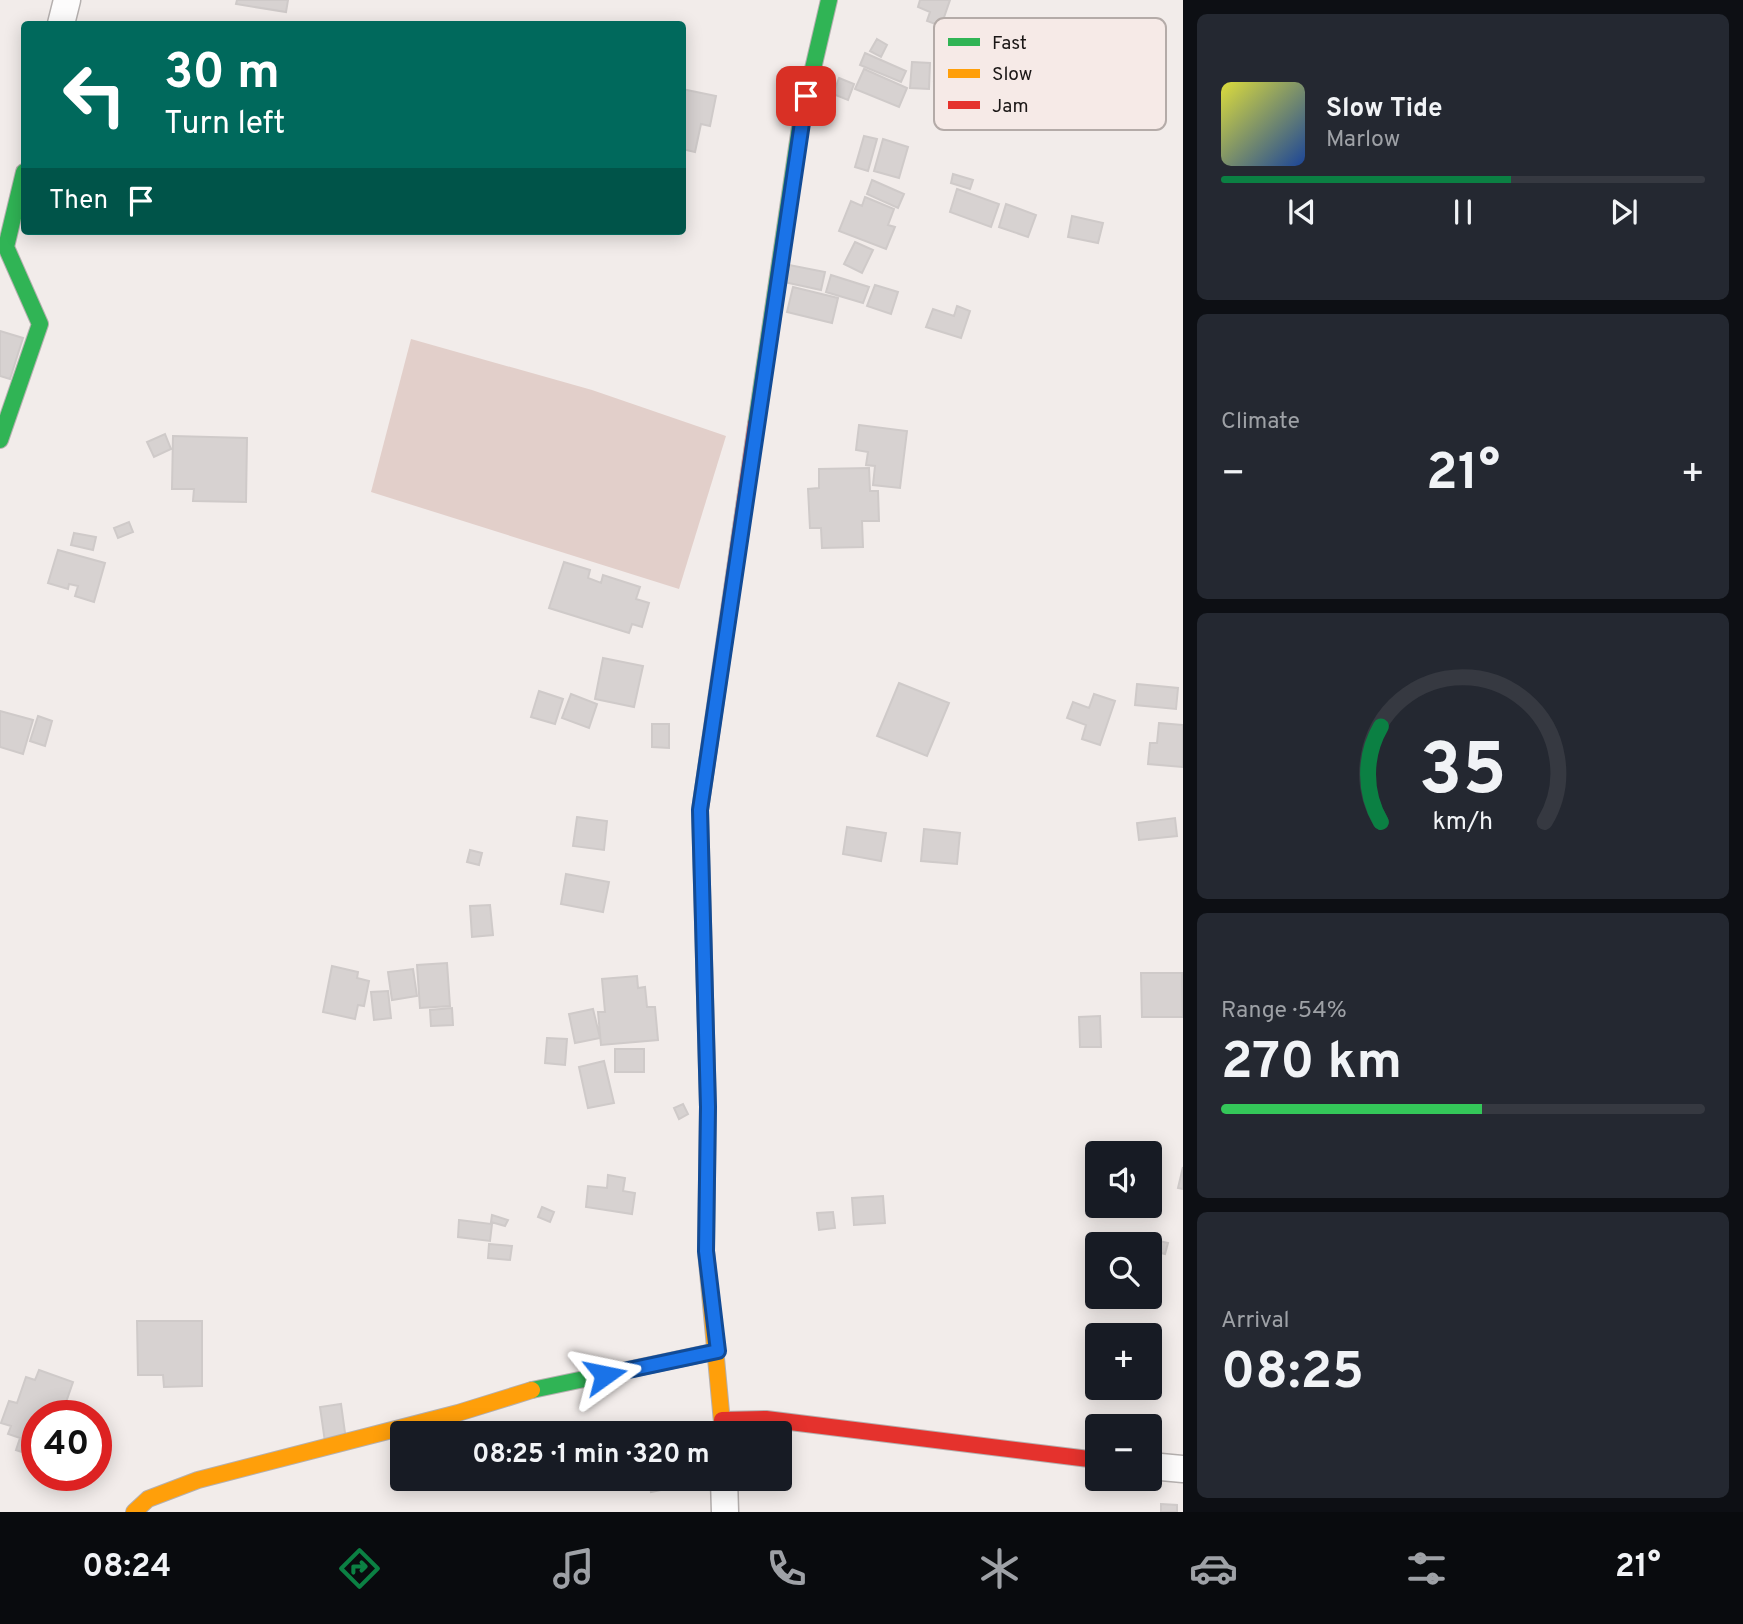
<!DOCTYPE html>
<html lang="en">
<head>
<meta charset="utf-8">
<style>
	:root { --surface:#171b24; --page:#242831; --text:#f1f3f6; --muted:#9ea1a6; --line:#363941; --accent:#0b8043 }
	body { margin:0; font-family:Overpass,sans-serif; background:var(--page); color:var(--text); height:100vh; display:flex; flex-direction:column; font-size:26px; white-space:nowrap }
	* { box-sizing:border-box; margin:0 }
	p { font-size:23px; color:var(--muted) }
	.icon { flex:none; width:38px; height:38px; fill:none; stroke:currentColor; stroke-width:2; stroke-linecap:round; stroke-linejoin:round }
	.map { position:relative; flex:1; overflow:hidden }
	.side { display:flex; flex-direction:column; gap:14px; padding:14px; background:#0d0f14; width:560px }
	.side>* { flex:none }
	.top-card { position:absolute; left:21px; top:21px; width:665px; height:214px; border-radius:7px; box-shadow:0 4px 18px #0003; background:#00695c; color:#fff; overflow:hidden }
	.controls { position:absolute; left:1085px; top:1141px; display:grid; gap:14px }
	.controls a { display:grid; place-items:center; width:77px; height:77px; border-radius:7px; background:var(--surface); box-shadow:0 4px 18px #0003; font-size:35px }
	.speed { position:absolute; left:21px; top:1400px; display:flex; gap:14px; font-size:35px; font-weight:700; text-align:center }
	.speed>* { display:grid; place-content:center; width:91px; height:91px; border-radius:50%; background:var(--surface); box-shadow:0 4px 18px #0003; line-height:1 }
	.speed .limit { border:10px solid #d22; background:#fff; color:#111 }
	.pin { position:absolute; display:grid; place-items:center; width:60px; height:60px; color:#fff; margin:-30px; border-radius:14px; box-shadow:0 4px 10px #0006 }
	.me { position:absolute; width:77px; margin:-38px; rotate:78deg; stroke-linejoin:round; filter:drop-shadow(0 0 5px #0008) }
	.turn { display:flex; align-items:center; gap:24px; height:147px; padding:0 28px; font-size:32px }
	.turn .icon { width:91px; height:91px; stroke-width:2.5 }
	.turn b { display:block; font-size:49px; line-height:60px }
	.then { display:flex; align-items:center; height:66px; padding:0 28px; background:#0003; gap:14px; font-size:26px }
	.big { font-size:52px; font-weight:700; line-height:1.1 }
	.side .card { flex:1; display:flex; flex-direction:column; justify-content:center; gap:10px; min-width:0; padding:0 24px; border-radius:10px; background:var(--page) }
	.side .dial { align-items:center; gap:0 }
	.dial svg { height:182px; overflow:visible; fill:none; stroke:var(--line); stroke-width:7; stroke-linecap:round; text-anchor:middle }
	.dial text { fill:var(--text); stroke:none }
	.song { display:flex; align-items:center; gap:21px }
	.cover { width:84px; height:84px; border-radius:10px; background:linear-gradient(135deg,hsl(60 70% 55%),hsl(220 70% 35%)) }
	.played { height:7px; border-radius:4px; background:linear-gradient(90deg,var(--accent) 60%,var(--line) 60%) }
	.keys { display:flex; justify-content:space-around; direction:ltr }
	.heat { display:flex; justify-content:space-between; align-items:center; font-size:38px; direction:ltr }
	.charge { height:10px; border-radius:5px; background:linear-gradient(90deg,#34c759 54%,var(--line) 0) }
	.trip { position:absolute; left:390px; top:1421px; width:402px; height:70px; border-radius:7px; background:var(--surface); box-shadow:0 4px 18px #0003; font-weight:700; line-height:70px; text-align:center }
	.menu { display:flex; height:112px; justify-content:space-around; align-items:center; background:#090b0e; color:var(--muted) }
	.menu .icon { width:49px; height:49px }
	.menu .on { color:var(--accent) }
	.menu b { font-size:32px; color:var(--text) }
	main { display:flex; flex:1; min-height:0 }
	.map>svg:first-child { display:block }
</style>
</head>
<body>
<main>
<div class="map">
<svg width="1183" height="1512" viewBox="0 0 1183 1512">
	<rect width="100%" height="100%" fill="#f2ecea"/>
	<path fill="#e2cfca" d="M 411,339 L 592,390 L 726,436 L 679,589 L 371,492 Z"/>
	<path fill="#d7d2d1" stroke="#cfcac9" stroke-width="2" d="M 237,0 L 288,0 L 286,12 L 236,4 Z
		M 920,0 L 950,0 L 941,26 L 927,21 L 930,12 L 918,7 Z
		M 877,39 L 887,45 L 881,57 L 870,51 Z
		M 942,50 L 964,55 L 956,86 L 934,81 Z
		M 865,53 L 906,71 L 901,82 L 860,65 Z
		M 912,62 L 930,63 L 929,89 L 910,88 Z
		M 864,69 L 907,88 L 899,107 L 855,89 Z
		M 839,78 L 854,84 L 848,100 L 833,94 Z
		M 682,89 L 716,96 L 710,126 L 701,124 L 695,152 L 682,149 Z
		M 864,136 L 877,139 L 868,171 L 855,167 Z
		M 883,139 L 908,147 L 899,178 L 874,171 Z
		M 953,174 L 973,180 L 970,189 L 951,183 Z
		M 872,180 L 904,194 L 898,208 L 867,194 Z
		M 957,189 L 999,204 L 991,227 L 950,212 Z
		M 865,197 L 894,209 L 888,225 L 895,227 L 886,249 L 839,231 L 851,201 L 862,206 Z
		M 1006,204 L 1036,215 L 1028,237 L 999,227 Z
		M 1072,216 L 1103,223 L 1098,243 L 1068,237 Z
		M 855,242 L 873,250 L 862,273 L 844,264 Z
		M 789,265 L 825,272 L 821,290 L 784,282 Z
		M 831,275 L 869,287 L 863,303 L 826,292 Z
		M 875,285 L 898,292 L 891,314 L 867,306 Z
		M 793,287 L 838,298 L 832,323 L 787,312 Z
		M 957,306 L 970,311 L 961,338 L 926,327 L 933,309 L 954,316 Z
		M 0,331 L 23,338 L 10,379 L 0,376 Z
		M 859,425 L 907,431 L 900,488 L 873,485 L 875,466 L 866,465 L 868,452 L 856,450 Z
		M 165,434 L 171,449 L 154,457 L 147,442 Z
		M 173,436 L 247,438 L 246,502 L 193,501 L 194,489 L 172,489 Z
		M 869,468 L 870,491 L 878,491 L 879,521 L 862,521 L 863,547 L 822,548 L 821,528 L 810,528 L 808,489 L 819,488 L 819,469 Z
		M 129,522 L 133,532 L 118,538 L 114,528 Z
		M 74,533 L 96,537 L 93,550 L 71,545 Z
		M 58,550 L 105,563 L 94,602 L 75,596 L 78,586 L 69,584 L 68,589 L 48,583 Z
		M 564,562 L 590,570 L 588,578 L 601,583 L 603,575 L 640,587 L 636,599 L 649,603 L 642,627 L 632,624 L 629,633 L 549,608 Z
		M 603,658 L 643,666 L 634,707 L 595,699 Z
		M 899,683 L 949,703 L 927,756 L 877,736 Z
		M 1137,684 L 1178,688 L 1176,709 L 1135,705 Z
		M 539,691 L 563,699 L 555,724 L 531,717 Z
		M 571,694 L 597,704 L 589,728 L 562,718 Z
		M 1094,694 L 1115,701 L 1100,745 L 1082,739 L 1086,725 L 1067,718 L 1073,702 L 1089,708 Z
		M 0,711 L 33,720 L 23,754 L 0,747 Z
		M 38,716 L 52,721 L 45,746 L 30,741 Z
		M 1159,723 L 1183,725 L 1183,767 L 1148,764 L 1150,743 L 1157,743 Z
		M 652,724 L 669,724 L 669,748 L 652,747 Z
		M 577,817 L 607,821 L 604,850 L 573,846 Z
		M 1175,818 L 1177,836 L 1139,840 L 1137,823 Z
		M 847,827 L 886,833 L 881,861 L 843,854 Z
		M 924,829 L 960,833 L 957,864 L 921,861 Z
		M 470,850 L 482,853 L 479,865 L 467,862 Z
		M 566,874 L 609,882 L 603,912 L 561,904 Z
		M 490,905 L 493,935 L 472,937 L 470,906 Z
		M 447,963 L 450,1006 L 420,1008 L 417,965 Z
		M 332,966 L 358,972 L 357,978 L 369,981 L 364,1006 L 358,1005 L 355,1019 L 323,1012 Z
		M 413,969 L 417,996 L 392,1000 L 388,972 Z
		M 1141,973 L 1182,973 L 1183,1017 L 1142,1017 Z
		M 637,976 L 638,988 L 645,987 L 647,1007 L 655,1007 L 658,1040 L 601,1045 L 598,1012 L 605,1012 L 602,979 Z
		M 388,991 L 391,1018 L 374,1020 L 371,992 Z
		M 452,1008 L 453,1025 L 431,1026 L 430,1010 Z
		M 593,1009 L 600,1038 L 575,1043 L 569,1014 Z
		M 1100,1016 L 1101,1047 L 1080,1047 L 1079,1017 Z
		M 547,1038 L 567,1039 L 565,1065 L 545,1063 Z
		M 615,1049 L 644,1049 L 644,1072 L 615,1072 Z
		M 604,1061 L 614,1103 L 588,1108 L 579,1067 Z
		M 683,1104 L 688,1114 L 679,1119 L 674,1108 Z
		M 1183,1167 L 1183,1189 L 1178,1188 Z
		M 608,1175 L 625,1178 L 623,1191 L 635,1193 L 632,1214 L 586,1207 L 588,1186 L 607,1188 Z
		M 883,1196 L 885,1223 L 854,1225 L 852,1198 Z
		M 542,1207 L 554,1212 L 550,1222 L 538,1217 Z
		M 833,1212 L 835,1228 L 819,1230 L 817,1213 Z
		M 492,1215 L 508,1220 L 505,1226 L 491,1222 Z
		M 459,1220 L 492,1224 L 490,1241 L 458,1237 Z
		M 1155,1240 L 1168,1243 L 1165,1254 L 1153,1251 Z
		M 489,1244 L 512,1246 L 510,1260 L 488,1258 Z
		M 137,1321 L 202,1321 L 202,1386 L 164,1387 L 163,1375 L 138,1375 Z
		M 39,1370 L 73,1382 L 63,1411 L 76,1416 L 37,1416 L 37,1457 L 16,1450 L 20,1438 L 8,1434 L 11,1426 L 1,1423 L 9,1401 L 17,1403 L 26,1377 L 35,1380 Z
		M 341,1404 L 346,1440 L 325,1442 L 320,1407 Z
		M 649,1479 L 669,1479 L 671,1488 L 651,1492 Z
		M 1161,1504 L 1177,1505 L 1177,1512 L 1161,1512 Z"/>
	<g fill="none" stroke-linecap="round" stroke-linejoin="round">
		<defs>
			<path id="street" d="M 61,24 L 67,0
				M 1150,1466 L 1183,1469
				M 724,1479 L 725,1512"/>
			<path id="fast" d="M 756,424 L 801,120 L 829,0
				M 0,440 L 40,324 L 6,247 L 24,172
				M 532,1390 L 717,1351"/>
			<path id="slow" d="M 705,997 L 708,1107 L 706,1251 L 723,1433
				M 134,1512 L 148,1499 L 198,1480 L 458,1413 L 532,1390"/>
			<path id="jam" d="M 705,997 L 700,810 L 756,424
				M 722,1420 L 766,1419 L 1097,1460"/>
		</defs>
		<use href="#street" stroke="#b5b0af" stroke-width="29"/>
		<use href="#fast" stroke="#b5b0af" stroke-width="18"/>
		<use href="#slow" stroke="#b5b0af" stroke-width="18"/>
		<use href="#jam" stroke="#b5b0af" stroke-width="18"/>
		<use href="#street" stroke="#fdfcfc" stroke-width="26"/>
		<use href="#fast" stroke="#30b455" stroke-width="16"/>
		<use href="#slow" stroke="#ff9f0a" stroke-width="16"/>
		<use href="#jam" stroke="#e5322d" stroke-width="16"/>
	</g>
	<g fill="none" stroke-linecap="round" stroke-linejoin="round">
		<defs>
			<path id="route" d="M 605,1375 L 718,1351 L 706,1251 L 708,1107 L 700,810 L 806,96"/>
		</defs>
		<use href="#route" stroke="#114b97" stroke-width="18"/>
		<use href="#route" stroke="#1a73e8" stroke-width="12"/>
	</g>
	<rect x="934" y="18" width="232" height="112" rx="10" fill="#f6eae7" stroke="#b4aba8" stroke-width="2"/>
	<rect x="948" y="38" width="32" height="8" fill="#30b455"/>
	<rect x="948" y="69" width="32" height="9" fill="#ff9f0a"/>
	<rect x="948" y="101" width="32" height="8" fill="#e5322d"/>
	<g font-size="19" fill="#1b1716">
		<text x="992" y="49">Fast</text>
		<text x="992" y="80">Slow</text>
		<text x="992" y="112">Jam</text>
	</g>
</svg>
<div class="controls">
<a><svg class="icon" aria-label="sound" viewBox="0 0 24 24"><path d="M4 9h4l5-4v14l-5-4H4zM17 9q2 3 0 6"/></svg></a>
<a><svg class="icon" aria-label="search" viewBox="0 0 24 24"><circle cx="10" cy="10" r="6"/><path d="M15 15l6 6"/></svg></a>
<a>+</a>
<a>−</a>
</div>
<div class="speed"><div class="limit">40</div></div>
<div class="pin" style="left:806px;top:96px;background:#d93025"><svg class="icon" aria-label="arrive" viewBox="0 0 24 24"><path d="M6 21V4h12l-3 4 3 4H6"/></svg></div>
<svg class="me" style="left:605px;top:1375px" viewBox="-20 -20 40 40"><path d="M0-17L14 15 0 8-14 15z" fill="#1a73e8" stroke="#fff" stroke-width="4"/></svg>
<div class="trip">08:25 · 1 min · 320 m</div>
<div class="top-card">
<div class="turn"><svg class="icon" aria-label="left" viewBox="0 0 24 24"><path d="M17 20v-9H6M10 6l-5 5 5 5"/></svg><div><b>30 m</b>Turn left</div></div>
<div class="then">Then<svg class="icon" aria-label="arrive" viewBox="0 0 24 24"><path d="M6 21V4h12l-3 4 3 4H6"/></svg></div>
</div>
</div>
<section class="side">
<div class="card">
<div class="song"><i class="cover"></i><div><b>Slow Tide</b><p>Marlow</p></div></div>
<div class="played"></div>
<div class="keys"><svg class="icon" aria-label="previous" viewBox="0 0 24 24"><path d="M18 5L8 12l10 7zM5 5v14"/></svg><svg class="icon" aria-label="pause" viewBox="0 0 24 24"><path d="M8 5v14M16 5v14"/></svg><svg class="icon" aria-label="next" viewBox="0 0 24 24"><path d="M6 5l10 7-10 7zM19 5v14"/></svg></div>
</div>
<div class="card"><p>Climate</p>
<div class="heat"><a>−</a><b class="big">21°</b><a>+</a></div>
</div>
<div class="card dial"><svg viewBox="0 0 100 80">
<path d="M14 69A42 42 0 1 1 86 69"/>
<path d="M14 69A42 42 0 0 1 14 27" stroke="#0b8043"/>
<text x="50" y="56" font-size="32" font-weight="700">35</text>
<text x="50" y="72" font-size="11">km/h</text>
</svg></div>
<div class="card"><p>Range · 54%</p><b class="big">270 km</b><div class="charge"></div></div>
<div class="card"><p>Arrival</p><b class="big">08:25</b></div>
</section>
</main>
<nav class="menu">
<b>08:24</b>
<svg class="icon on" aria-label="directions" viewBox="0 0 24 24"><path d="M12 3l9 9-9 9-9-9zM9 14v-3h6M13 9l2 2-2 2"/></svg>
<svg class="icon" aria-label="music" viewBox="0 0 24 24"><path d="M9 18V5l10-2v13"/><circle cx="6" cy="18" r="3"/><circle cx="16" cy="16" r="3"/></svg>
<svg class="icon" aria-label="phone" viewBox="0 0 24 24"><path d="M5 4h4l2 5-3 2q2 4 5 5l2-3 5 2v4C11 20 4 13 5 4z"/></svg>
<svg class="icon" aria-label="climate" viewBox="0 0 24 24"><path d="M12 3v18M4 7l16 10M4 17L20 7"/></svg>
<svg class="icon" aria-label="car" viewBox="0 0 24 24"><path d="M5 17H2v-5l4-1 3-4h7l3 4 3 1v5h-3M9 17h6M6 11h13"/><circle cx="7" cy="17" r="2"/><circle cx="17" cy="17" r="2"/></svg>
<svg class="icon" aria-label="filters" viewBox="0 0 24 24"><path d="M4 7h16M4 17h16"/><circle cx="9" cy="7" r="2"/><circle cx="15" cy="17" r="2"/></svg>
<b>21°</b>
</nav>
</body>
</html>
